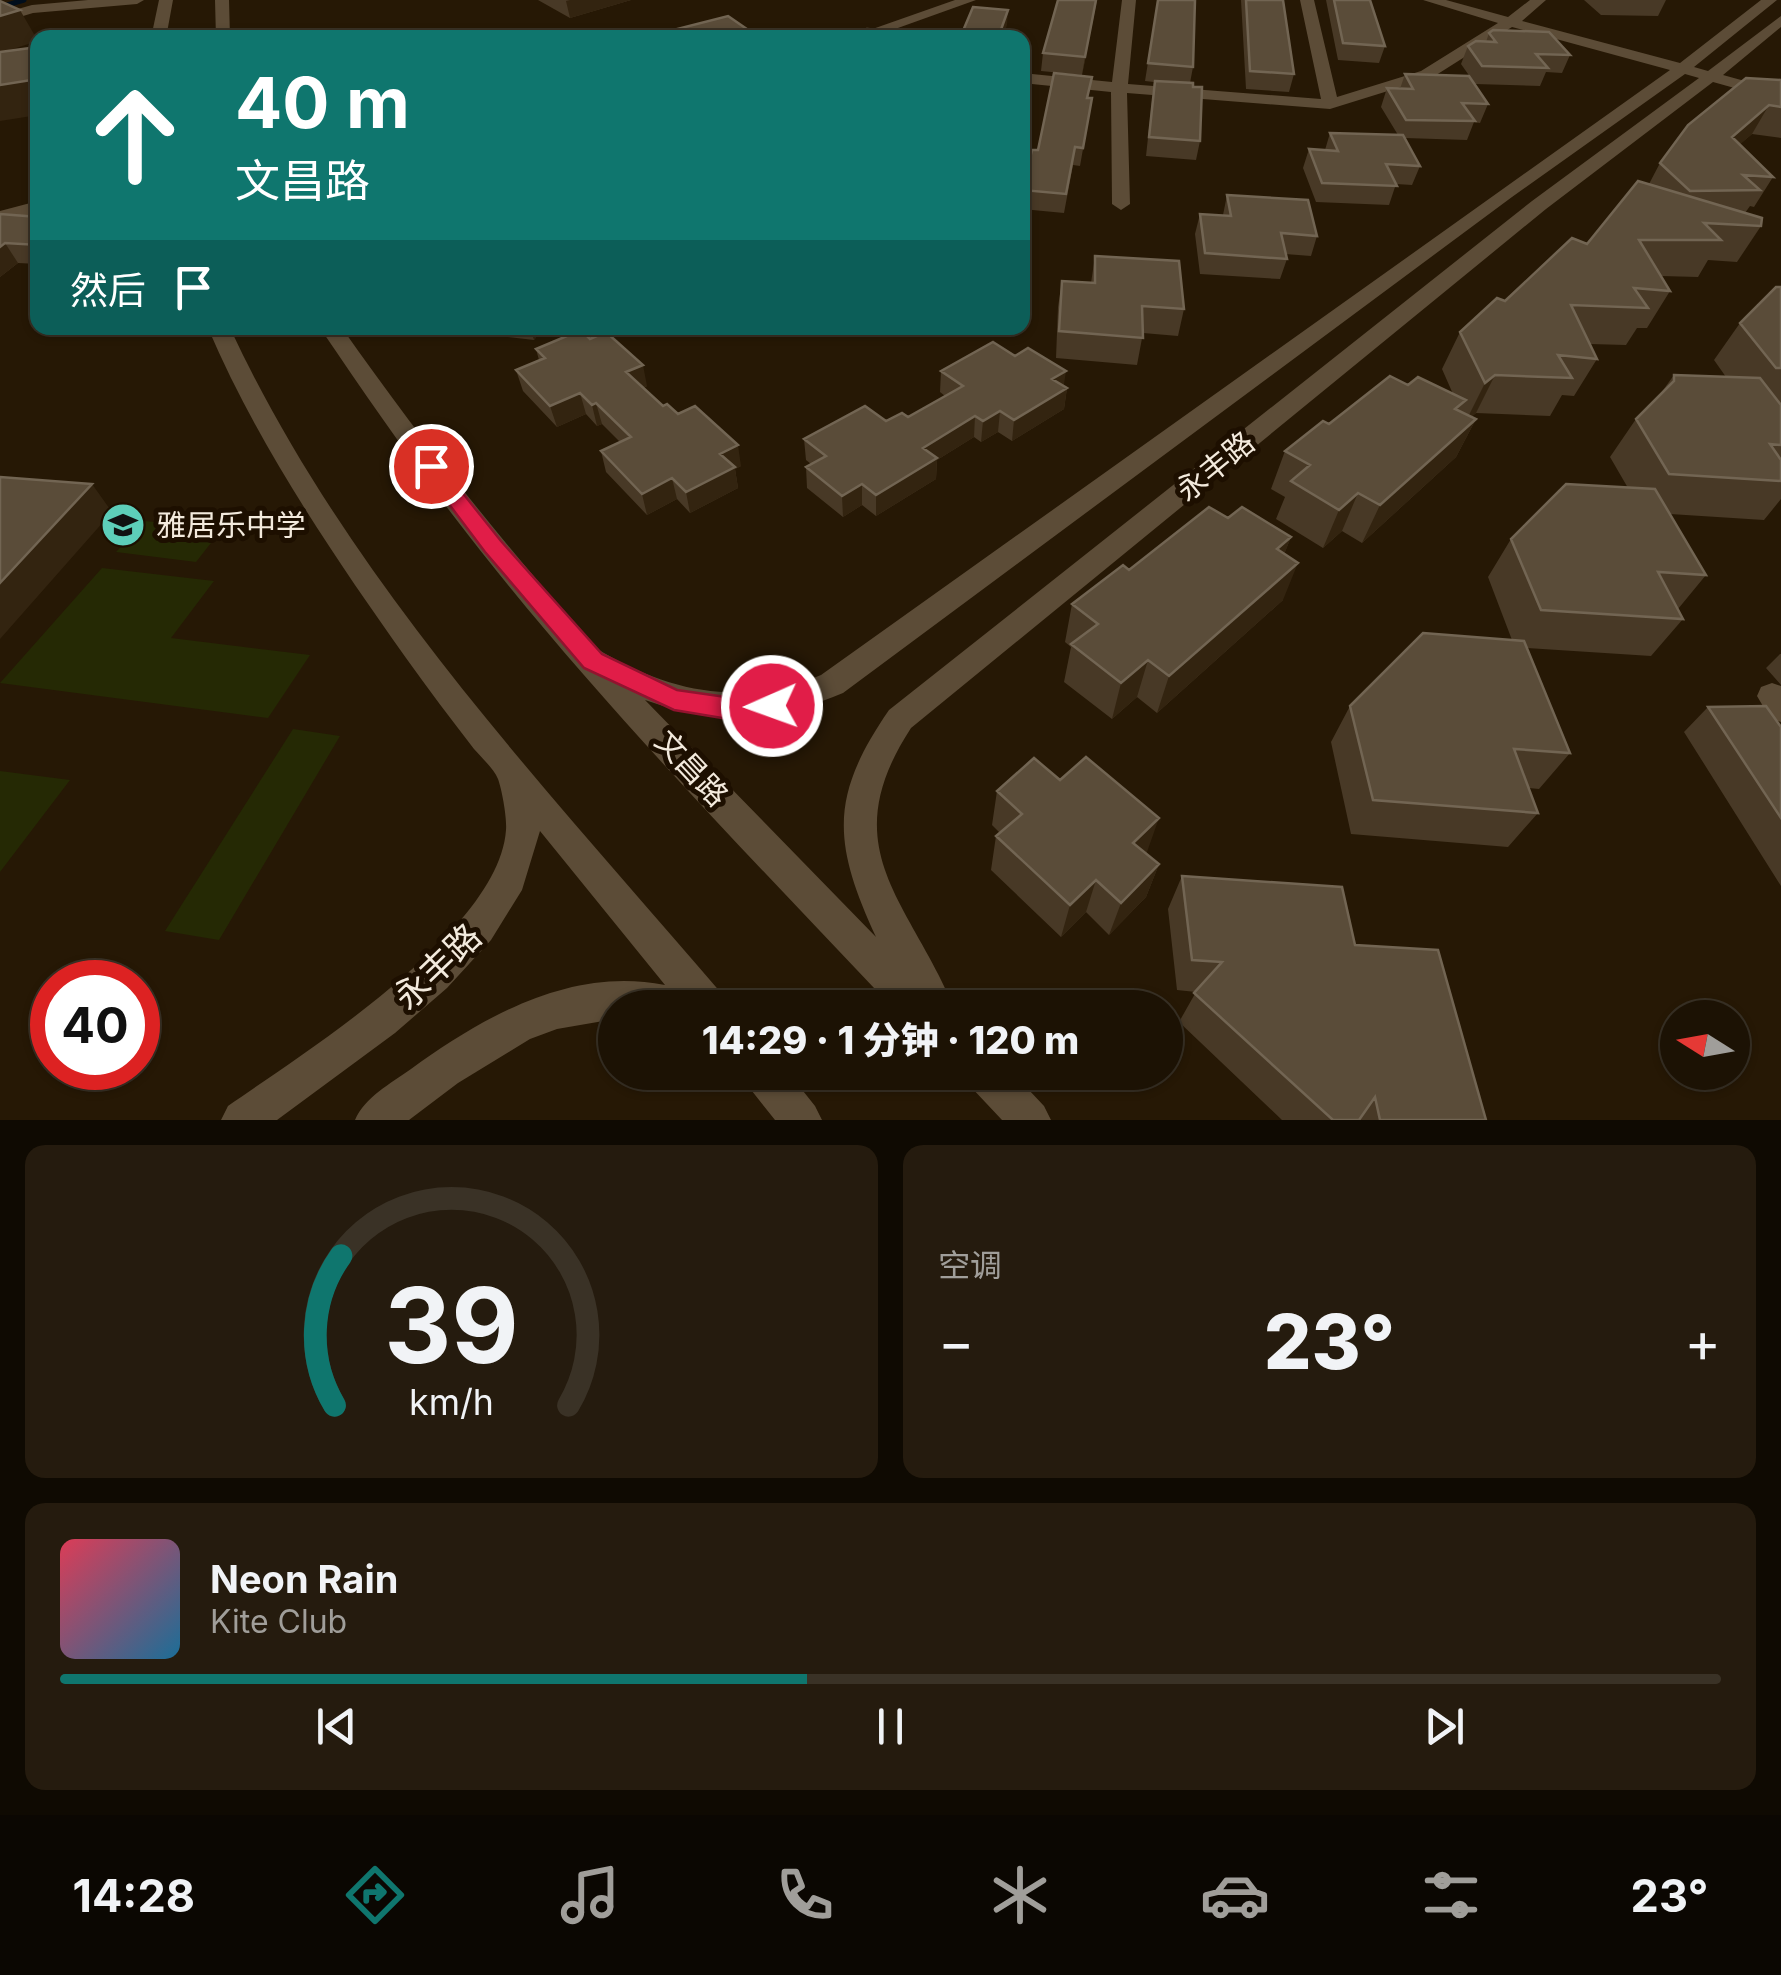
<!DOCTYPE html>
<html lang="zh">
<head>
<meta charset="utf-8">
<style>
	:root { --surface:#1c1204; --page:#251b0e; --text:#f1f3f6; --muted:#a09e9a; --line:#3a3226; --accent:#0f766e }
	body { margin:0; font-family:Inter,"Noto Sans SC",sans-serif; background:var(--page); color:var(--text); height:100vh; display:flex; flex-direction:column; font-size:38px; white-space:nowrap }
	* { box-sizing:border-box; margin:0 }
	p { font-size:32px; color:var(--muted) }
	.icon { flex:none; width:55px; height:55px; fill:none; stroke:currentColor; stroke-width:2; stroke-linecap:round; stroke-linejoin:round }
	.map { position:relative; height:1120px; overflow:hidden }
	.sheet { display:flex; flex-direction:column; gap:25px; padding:25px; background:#0f0a02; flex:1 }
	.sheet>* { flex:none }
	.guide { position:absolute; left:30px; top:30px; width:1000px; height:305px; border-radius:20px; box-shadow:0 2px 8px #0004,0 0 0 2px var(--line); background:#0f766e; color:#fff; overflow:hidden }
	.needle { width:65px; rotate:281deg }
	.buttons { position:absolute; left:1660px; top:1000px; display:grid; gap:20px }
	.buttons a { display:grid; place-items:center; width:90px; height:90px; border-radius:50%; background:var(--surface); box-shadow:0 2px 8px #0004,0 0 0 2px var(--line); font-size:50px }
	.speed { position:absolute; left:30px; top:960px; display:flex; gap:20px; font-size:50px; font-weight:700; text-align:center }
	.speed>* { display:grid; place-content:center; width:130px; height:130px; border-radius:50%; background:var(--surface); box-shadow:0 2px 8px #0004,0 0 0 2px var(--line); line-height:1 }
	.speed .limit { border:15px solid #d22; background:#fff; color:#111 }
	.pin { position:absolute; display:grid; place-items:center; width:85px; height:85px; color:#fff; margin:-42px; border:5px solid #fff; border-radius:50%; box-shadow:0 2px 10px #0007 }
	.me { position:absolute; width:110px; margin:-55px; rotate:268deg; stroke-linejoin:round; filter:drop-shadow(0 0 8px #0008) }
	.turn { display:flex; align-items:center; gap:35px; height:210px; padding:0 40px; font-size:45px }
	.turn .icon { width:130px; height:130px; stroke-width:2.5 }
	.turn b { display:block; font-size:70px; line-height:85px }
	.then { display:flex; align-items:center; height:95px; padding:0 40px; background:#0003; gap:20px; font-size:38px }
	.big { font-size:75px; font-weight:800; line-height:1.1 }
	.sheet .tile { flex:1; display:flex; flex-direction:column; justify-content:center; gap:15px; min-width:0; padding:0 35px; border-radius:20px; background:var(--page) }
	.sheet .dial { align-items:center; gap:0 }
	.dial svg { height:260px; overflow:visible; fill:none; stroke:var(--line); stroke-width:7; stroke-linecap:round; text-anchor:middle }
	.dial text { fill:var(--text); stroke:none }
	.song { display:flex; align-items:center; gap:30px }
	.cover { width:120px; height:120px; border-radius:15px; background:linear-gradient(135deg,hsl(350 70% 55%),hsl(200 70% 35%)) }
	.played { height:10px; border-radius:5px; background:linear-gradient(90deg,var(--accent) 45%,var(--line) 45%) }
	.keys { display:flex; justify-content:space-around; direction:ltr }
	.heat { display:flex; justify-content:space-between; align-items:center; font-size:55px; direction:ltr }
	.sheet .tiles { flex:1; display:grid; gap:25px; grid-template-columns:1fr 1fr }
	.tile:last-child { grid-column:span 2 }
	.trip { position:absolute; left:598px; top:990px; width:585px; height:100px; border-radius:50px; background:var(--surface); box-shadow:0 2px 8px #0004,0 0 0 2px var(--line); font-weight:800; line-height:100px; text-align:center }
	.tab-bar { display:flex; height:160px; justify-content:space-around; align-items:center; background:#0b0702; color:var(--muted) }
	.tab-bar .icon { width:70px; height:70px }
	.tab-bar .selected { color:var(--accent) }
	.tab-bar b { font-size:45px; color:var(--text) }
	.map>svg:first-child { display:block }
</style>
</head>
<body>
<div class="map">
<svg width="1781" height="1120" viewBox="0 0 1781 1120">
	<rect width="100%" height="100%" fill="#261805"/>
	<path fill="#252904" d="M 145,521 L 222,529 L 196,562 L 116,552 Z
		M 102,568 L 214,581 L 171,638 L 310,655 L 268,718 L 0,683 Z
		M 293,729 L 340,736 L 219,940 L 165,931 Z
		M 0,771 L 70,780 L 0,872 Z"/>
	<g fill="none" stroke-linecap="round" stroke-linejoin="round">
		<path stroke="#010e1c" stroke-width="5" d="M 0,7 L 24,0"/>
		<path fill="#5c4c37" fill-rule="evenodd" d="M 88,0 L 144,0 L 137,4 L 33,13 L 0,23 L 0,14 L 32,5 Z
			M 159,0 L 173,0 L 166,38 L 151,38 Z
			M 215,0 L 229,0 L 230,38 L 216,38 Z
			M 955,0 L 976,0 L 870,38 L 847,38 Z
			M 1122,0 L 1136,0 L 1128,84 L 1321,99 L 1300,0 L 1314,0 L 1337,97 L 1421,71 L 1498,23 L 1423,0 L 1446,0 L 1508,17 L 1530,0 L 1546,0 L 1522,21 L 1680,63 L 1761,0 L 1777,0 L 1694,67 L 1708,71 L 1781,16 L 1781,27 L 1723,75 L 1781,91 L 1781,101 L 1713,82 L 1546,209 L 911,728 C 832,849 909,900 954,1008 L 893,1008 C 742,848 586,690 452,514 C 406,454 363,391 320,328 L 342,328 C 403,415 468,499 537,580 C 556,603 579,638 604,653 C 674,694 746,706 821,675 L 1670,70 L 1512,27 L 1433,77 L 1330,109 L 1127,93 L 1130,204 L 1121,210 L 1112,204 L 1111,92 L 1022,83 L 1022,73 L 1112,82 ZM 1685,74 L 1699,78 L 1532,201 L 889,710 C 829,797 833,843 876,937 L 645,700 C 722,727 768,724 843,693 L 1512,197 Z
			M 38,201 L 38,213 L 0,223 L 0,211 Z
			M 208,328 L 230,328 C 347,579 544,786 722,994 L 727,1008 L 615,1008 L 615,1019 L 557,1029 L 530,1039 L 458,1083 L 409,1120 L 355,1120 C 365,1097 390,1084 411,1069 C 484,1016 572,966 665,985 L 540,831 L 522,890 L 491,940 L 447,988 L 395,1033 L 277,1120 L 221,1120 L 228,1106 C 305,1052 499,931 506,830 C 507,818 502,790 498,779 C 494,769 481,757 474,749 C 451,719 428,689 406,658 C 333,555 258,445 208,328 Z
			M 1772,683 L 1781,686 L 1781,722 L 1770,718 L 1757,696 L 1761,687 Z
			M 742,1072 L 788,1072 L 815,1106 L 822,1120 L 775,1120 L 748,1086 Z
			M 964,1072 L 1012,1072 L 1044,1106 L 1051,1120 L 1002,1120 L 970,1086 Z"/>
	</g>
	<path fill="#483926" d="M 538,0 L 631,0 L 570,18 Z
		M 1058,0 L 1097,0 L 1082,75 L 1041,71 L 1043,53 Z
		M 1158,0 L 1193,67 L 1190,83 L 1200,141 L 1196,160 L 1146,156 L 1154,82 L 1145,81 Z
		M 1241,0 L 1283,0 L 1294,74 L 1289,92 L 1246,89 Z
		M 1326,0 L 1370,0 L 1385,46 L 1379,63 L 1338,60 Z
		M 1584,0 L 1666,0 L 1658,16 L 1601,15 Z
		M 1489,33 L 1570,55 L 1562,73 L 1546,72 L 1540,86 L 1475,84 L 1461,64 L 1468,46 L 1486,42 Z
		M 1405,74 L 1488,104 L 1480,123 L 1474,122 L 1467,140 L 1405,138 L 1420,166 L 1412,185 L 1396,184 L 1389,205 L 1316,202 L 1303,168 L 1309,149 L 1325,150 L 1330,133 L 1398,135 L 1381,107 L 1387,88 L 1400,89 Z
		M 1781,80 L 1781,138 L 1752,134 L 1740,144 L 1773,177 L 1754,207 L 1750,206 L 1745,213 L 1761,226 L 1737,262 L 1708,260 L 1698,277 L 1661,276 L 1670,291 L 1647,328 L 1637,328 L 1626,345 L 1590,344 L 1597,359 L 1574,396 L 1562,395 L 1550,416 L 1476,413 L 1471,417 L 1476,419 L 1456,457 L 1362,543 L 1342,531 L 1323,548 L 1276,519 L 1285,497 L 1271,489 L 1285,451 L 1329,424 L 1408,385 L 1453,394 L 1442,369 L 1460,332 L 1587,244 L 1649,184 L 1660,163 Z
		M 1088,98 L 1092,98 L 1080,166 L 1073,165 L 1064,213 L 1022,209 L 1022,187 L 1038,150 Z
		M 1227,195 L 1317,236 L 1311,256 L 1285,254 L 1287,259 L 1280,279 L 1200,274 L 1195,234 L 1200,214 L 1223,215 Z
		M 0,214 L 38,217 L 38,264 L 18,263 L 0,277 Z
		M 1095,256 L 1184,309 L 1178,336 L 1143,333 L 1137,365 L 1056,358 L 1058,307 L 1062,281 L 1091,283 Z
		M 1781,287 L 1781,499 L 1764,520 L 1670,514 L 1706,575 L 1678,609 L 1683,619 L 1651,656 L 1527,648 L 1570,753 L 1539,789 L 1529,788 L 1538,813 L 1508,847 L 1351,834 L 1331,742 L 1350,706 L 1512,640 L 1488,577 L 1511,539 L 1628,488 L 1610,457 L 1636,419 L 1661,393 L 1674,375 L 1726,377 L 1714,360 L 1740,323 Z
		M 452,328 L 543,328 L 534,340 L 453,331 Z
		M 536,349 L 647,386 L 643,388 L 663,406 L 741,466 L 735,469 L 738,488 L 690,513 L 677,499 L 647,515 L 606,472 L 601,451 L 620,442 L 602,424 L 597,426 L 586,414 L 557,427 L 523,391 L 516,370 L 539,360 Z
		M 941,371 L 1063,386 L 1067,388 L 1064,409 L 1012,441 L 998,432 L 981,442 L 974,437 L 937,460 L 936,479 L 876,516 L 862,505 L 843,517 L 807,488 L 806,467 L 811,464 L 806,460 L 804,439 L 908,417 L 945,396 L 940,392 Z
		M 1228,518 L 1291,537 L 1284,554 L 1283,600 L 1157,713 L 1137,697 L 1112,719 L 1064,682 L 1071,647 L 1065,642 L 1072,604 L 1129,570 Z
		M 1780,654 L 1781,654 L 1781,685 L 1766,668 Z
		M 1708,707 L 1781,727 L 1781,886 L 1684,732 Z
		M 997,791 L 1147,852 L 1145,853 L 1159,864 L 1146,897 L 1109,935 L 1086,912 L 1061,937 L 991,870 L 996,836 L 1000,833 L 992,825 Z
		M 1182,876 L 1355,945 L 1486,1120 L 1282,1120 L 1179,1022 L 1196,992 L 1177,990 L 1168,909 Z"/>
	<path fill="#332410" d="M 570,0 L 631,0 L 570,18 L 566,1 Z
		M 1096,0 L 1097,0 L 1082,75 L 1085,57 Z
		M 20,10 L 38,41 L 0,53 L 0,16 Z
		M 1008,10 L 1007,25 L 1003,38 L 998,38 Z
		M 38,79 L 38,115 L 0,121 L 0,85 Z
		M 1769,105 L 1752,134 L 1715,166 L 1732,137 Z
		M 5,243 L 18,263 L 0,277 L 0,247 Z
		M 530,328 L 543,328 L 534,340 Z
		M 643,365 L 647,386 L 631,393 L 626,372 Z
		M 1066,371 L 1063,391 L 1067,388 L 1064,409 L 1012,441 L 1014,420 L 1052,379 Z
		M 1495,375 L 1476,413 L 1466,421 L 1485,383 Z
		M 580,393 L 586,414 L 557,427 L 550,406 Z
		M 596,403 L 602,424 L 597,426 L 592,405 Z
		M 1000,411 L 998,432 L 981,442 L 983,421 Z
		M 975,416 L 974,437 L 937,460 L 936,479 L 876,516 L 876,495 L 923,448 Z
		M 1476,419 L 1456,457 L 1362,543 L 1380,505 Z
		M 738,445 L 741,466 L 735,469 L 738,488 L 690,513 L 686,492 L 720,454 Z
		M 672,478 L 677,499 L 647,515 L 642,494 Z
		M 92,484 L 112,512 L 0,639 L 0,583 Z
		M 862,484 L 862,505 L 843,517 L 842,496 Z
		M 1358,493 L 1342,531 L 1323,548 L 1339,510 Z
		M 1291,537 L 1276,575 L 1277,549 Z
		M 1298,563 L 1283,600 L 1157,713 L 1169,676 Z
		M 1148,660 L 1137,697 L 1112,719 L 1121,683 Z
		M 1159,818 L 1147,852 L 1122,877 L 1133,843 Z
		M 1159,864 L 1146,897 L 1109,935 L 1121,903 Z
		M 1096,880 L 1086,912 L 1061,937 L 1070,905 Z"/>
	<path fill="#5a4c39" stroke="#726553" stroke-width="2.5" d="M 1058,0 L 1096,0 L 1085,57 L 1043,53 Z
		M 1158,0 L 1195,0 L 1193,67 L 1148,63 Z
		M 1246,0 L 1283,0 L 1294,74 L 1250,71 Z
		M 1334,0 L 1370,0 L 1385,46 L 1343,43 Z
		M 0,1 L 20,10 L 0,16 Z
		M 973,7 L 1008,10 L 998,38 L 960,38 Z
		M 728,16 L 754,34 L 738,38 L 642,38 Z
		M 867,29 L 904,32 L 901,38 L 862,38 Z
		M 1493,30 L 1549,32 L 1570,55 L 1536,54 L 1548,68 L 1482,66 L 1468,46 L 1476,41 L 1496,42 L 1489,33 Z
		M 38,47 L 38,79 L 0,85 L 0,52 Z
		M 1054,73 L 1092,77 L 1087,98 L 1092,98 L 1083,148 L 1075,147 L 1066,194 L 1022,190 L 1032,150 L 1038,150 Z
		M 1405,74 L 1469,76 L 1488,104 L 1462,103 L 1475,121 L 1406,120 L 1387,88 L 1413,89 Z
		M 1746,78 L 1781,80 L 1781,107 L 1769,105 L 1732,137 L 1773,177 L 1743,175 L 1760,190 L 1690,191 L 1660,163 L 1688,125 Z
		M 1155,81 L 1193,83 L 1193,87 L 1202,87 L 1200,141 L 1149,137 Z
		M 1330,133 L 1403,135 L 1420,166 L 1386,164 L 1397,186 L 1322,183 L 1309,149 L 1338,151 Z
		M 1638,181 L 1762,218 L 1761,226 L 1704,223 L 1721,240 L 1639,240 L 1670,291 L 1634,288 L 1648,308 L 1571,305 L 1597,359 L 1558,355 L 1572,378 L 1495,375 L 1485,383 L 1460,332 L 1497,298 L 1505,301 L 1572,238 L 1587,244 Z
		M 1227,195 L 1308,200 L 1317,236 L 1281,233 L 1287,259 L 1205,253 L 1200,214 L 1231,216 Z
		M 0,214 L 38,217 L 38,245 L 5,243 L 0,247 Z
		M 1095,256 L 1179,261 L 1184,309 L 1142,306 L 1143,338 L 1059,331 L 1062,281 L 1095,283 Z
		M 1776,287 L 1781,287 L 1781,368 L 1776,368 L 1740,323 Z
		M 581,330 L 590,339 L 606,332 L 643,365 L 626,372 L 663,406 L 667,404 L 678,414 L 695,406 L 738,445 L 720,454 L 735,467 L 686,492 L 672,478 L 642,494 L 601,451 L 631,437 L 596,403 L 592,405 L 580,393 L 550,406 L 516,370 L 545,358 L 536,349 Z
		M 993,342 L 1015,356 L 1028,348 L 1066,371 L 1052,379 L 1067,388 L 1014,420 L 1000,411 L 983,421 L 975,416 L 923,448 L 937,458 L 876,495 L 862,484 L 842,496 L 806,467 L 826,456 L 804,439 L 865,406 L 886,421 L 902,413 L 908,417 L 963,386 L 941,371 Z
		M 1674,375 L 1760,378 L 1781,405 L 1781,445 L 1770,444 L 1781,460 L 1781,481 L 1669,474 L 1636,419 L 1674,381 Z
		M 1390,376 L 1408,385 L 1418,377 L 1466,400 L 1455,409 L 1476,419 L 1380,505 L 1358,493 L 1339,510 L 1291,481 L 1310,465 L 1285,451 L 1323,421 L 1329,424 Z
		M 0,477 L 92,484 L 0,583 Z
		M 1566,484 L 1655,489 L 1706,575 L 1658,572 L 1683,619 L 1541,610 L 1511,539 Z
		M 1209,507 L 1228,518 L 1242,507 L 1291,537 L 1277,549 L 1298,563 L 1169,676 L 1148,660 L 1121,683 L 1071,644 L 1098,624 L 1072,604 L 1123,565 L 1129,570 Z
		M 1423,633 L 1524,641 L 1570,753 L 1514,749 L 1538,813 L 1373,800 L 1350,706 Z
		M 1766,706 L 1781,727 L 1781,818 L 1708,707 Z
		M 1086,757 L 1159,818 L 1133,843 L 1159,864 L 1121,903 L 1096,880 L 1070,905 L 996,836 L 1022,814 L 997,791 L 1034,758 L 1060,780 Z
		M 1182,876 L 1342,887 L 1355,945 L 1438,950 L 1486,1120 L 1380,1120 L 1375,1097 L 1359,1120 L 1333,1120 L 1194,993 L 1222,962 L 1192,960 Z"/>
	<path fill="#e11d48" stroke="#92132f" stroke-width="2.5" d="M 431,459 L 438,462 L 501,541 L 602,654 L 677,690 L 740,699 L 772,696 L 782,699 L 785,706 L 782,714 L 740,721 L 674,710 L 584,668 L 485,552 L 424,471 L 421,466 Z"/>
	<defs>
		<symbol id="school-disc" viewBox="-11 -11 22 22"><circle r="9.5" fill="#5dceb9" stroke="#1d0f00"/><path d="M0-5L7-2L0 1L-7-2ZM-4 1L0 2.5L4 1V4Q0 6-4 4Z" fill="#111"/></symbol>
	</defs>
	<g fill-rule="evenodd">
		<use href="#school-disc" x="98" y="500" width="50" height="50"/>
	</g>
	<g text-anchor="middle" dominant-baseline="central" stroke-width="10" stroke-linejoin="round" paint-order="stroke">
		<g font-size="30" fill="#f3eadd" stroke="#1d0f00">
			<text transform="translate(1215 466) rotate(-39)">永丰路</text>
			<text transform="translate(692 768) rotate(47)">文昌路</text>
		</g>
		<g font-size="30" fill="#f3eadd" stroke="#1d0f00" text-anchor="start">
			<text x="156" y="525">雅居乐中学</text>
		</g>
		<g font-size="35" fill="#f3eadd" stroke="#1d0f00">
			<text transform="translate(437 966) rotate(-44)">永丰路</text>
		</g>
	</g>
</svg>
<div class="buttons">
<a><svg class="needle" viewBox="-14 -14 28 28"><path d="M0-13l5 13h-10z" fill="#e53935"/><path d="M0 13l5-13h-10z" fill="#a09e9a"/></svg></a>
</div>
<div class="speed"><div class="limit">40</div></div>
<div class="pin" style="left:431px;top:466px;background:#d93025"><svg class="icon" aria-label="arrive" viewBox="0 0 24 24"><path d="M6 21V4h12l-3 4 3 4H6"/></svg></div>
<svg class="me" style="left:772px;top:706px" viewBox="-20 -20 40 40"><circle r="17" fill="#e11d48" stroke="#fff" stroke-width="3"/><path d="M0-11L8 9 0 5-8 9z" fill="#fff"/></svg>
<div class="trip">14:29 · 1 分钟 · 120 m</div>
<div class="guide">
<div class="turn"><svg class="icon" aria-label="ahead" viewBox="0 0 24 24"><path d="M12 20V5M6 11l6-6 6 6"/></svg><div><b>40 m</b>文昌路</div></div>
<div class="then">然后<svg class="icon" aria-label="arrive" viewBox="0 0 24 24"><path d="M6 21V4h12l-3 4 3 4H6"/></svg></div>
</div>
</div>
<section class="sheet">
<div class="tiles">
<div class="tile dial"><svg viewBox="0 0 100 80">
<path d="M14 69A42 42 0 1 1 86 69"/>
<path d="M14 69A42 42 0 0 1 16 23" stroke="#0f766e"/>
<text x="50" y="56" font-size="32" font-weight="700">39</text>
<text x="50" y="72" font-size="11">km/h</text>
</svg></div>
<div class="tile"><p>空调</p>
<div class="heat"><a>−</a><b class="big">23°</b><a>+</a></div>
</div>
<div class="tile">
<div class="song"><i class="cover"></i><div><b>Neon Rain</b><p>Kite Club</p></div></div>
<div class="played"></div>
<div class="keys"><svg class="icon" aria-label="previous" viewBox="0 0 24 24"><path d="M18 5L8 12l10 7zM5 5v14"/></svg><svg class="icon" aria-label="pause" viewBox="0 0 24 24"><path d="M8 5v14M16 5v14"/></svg><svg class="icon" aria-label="next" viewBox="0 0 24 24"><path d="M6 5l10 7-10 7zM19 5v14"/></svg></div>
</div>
</div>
</section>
<nav class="tab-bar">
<b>14:28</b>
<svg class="icon selected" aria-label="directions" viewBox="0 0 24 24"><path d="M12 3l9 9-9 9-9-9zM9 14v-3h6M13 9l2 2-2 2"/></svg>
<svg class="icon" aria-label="music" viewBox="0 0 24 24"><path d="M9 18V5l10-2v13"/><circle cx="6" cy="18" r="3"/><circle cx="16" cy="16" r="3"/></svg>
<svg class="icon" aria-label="phone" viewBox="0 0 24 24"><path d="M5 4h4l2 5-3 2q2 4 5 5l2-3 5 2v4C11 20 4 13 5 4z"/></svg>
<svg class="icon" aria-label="climate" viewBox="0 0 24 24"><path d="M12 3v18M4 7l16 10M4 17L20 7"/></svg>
<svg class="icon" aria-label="car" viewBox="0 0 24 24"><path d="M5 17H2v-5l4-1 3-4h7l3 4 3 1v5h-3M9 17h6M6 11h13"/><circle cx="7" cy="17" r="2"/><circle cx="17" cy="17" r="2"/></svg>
<svg class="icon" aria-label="filters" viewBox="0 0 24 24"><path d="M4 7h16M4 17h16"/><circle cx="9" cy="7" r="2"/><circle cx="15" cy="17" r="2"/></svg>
<b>23°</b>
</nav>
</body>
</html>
